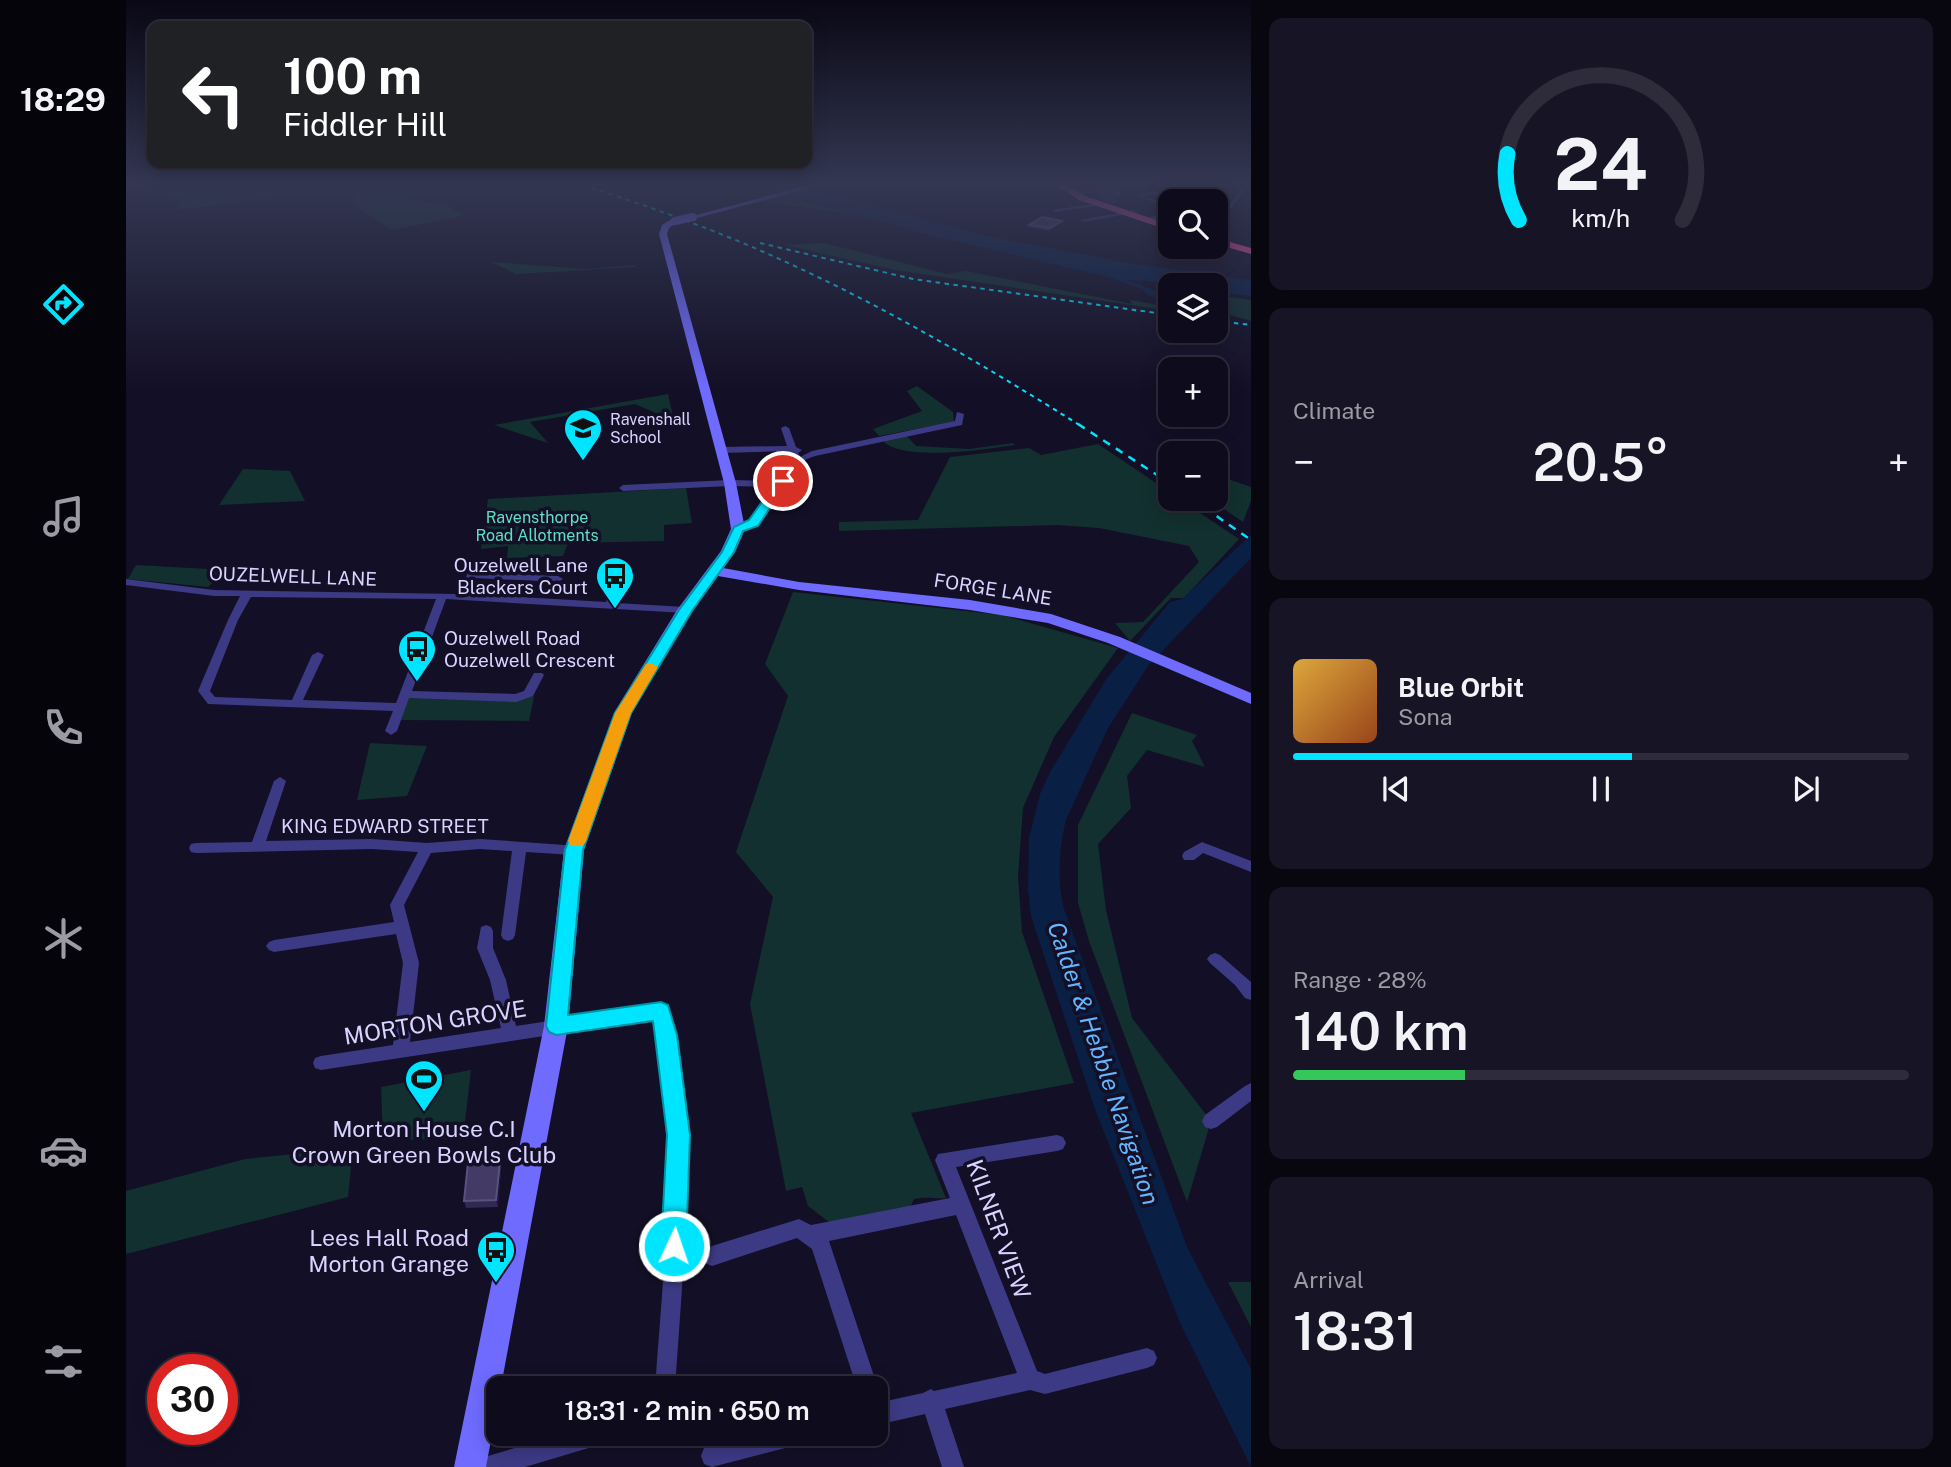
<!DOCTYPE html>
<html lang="en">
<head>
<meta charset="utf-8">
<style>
	:root { --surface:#0e0b1c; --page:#171425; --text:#f1f3f6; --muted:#9b9ba3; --line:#2e2b3b; --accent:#00e5ff }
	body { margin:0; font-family:"Public Sans",sans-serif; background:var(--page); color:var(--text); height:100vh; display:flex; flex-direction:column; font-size:26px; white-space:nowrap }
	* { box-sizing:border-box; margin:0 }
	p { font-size:23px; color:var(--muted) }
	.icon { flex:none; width:38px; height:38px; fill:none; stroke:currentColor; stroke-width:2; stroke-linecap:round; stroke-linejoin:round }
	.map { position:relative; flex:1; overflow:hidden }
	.panel { display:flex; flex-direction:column; gap:18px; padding:18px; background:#08060f; width:700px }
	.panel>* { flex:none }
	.top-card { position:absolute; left:21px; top:21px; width:665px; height:147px; border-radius:14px; box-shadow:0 4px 18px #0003,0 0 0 2px var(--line); background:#202124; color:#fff; overflow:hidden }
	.buttons { position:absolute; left:1032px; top:189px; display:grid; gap:14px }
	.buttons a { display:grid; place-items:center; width:70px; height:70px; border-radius:14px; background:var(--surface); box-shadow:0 4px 18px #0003,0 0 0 2px var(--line); font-size:35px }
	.speed { position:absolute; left:21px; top:1354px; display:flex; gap:14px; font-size:35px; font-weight:700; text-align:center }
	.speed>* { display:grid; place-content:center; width:91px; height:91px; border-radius:50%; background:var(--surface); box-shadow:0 4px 18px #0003,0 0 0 2px var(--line); line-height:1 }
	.speed .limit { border:10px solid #d22; background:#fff; color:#111 }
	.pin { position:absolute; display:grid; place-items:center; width:60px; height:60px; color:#fff; margin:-30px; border:4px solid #fff; border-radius:50%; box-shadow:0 2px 7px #0007 }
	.me { position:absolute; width:77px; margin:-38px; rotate:3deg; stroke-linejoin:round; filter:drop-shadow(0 0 5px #0008) }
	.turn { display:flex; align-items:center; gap:24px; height:147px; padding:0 21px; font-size:32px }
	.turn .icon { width:91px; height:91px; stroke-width:2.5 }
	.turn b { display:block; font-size:49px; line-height:60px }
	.big { font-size:52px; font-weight:600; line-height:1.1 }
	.panel .tile { flex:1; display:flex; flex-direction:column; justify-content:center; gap:10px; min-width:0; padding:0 24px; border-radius:14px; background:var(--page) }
	.panel .dial { align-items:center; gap:0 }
	.dial svg { height:182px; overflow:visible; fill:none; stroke:var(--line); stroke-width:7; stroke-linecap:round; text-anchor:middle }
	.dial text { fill:var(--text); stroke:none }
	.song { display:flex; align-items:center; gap:21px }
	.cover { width:84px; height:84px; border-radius:10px; background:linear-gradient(135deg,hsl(40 70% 55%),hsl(20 70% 35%)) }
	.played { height:7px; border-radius:4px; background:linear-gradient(90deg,var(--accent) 55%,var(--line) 55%) }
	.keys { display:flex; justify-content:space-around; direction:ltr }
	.heat { display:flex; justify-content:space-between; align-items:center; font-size:38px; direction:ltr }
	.charge { height:10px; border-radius:5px; background:linear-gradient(90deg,#34c759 28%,var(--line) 0) }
	.trip { position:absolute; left:360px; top:1376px; width:402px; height:70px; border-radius:14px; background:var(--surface); box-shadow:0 4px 18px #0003,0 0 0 2px var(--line); font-weight:600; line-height:70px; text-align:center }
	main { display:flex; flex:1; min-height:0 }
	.menu { display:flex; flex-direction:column; width:126px; justify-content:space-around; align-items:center; background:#06040b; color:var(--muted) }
	.menu .icon { width:49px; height:49px }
	.menu .on { color:var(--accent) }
	.menu b { font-size:32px; color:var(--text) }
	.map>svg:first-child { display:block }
</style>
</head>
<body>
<main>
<nav class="menu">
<b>18:29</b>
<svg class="icon on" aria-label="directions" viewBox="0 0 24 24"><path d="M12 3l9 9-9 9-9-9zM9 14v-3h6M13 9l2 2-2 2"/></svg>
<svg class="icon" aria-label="music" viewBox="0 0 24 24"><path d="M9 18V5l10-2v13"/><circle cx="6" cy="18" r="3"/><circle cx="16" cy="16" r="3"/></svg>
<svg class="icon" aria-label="phone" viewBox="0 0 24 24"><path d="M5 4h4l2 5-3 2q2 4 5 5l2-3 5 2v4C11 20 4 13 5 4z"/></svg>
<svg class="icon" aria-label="climate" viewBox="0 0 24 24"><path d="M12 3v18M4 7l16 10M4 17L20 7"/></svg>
<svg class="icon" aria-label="car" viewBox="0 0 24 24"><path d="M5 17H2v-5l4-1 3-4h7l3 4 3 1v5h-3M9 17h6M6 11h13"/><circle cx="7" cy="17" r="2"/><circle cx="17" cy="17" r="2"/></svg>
<svg class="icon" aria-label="filters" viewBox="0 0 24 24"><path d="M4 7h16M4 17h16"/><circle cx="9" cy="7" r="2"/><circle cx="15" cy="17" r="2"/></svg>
</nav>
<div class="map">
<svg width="1125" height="1467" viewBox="0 0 1125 1467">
	<rect width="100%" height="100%" fill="#130f26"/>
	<path fill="#12302f" d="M 37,185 L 225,185 L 53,210 L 54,197 L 42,197 Z
		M 233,185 L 370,185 L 392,195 L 390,197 L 346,186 L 284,195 L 276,198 L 319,204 L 338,216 L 265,230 L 228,205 Z
		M 656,195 L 724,214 L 633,201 Z
		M 698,243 L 821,274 L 840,271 L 1006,304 L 1004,300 L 1045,307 L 1045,311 L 769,270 L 659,245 Z
		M 365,262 L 461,269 L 508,265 L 514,269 L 509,267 L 390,274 Z
		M 1090,295 L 1125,300 L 1125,321 L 1090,311 Z
		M 791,386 L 827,412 L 828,422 L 753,436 L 747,429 L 796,411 L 781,391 Z
		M 542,394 L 547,416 L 539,417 L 509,404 L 404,422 L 422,443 L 368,425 Z
		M 780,435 L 790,446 L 843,449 L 887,443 L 889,445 C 861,449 776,463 756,440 Z
		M 972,444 L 1045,493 L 1045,499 L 1053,499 L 1113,539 L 1058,598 L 1045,598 L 1004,641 L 989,623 L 1017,622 L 1073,562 L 1063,546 L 973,528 L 932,525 L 713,531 L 713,522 L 792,520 L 824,457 L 903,448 L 915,455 Z
		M 117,469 L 164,471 L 179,501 L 93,505 Z
		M 1090,475 L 1125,487 L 1125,501 L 1117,522 L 1083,499 L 1090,499 Z
		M 560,488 L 566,523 L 538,525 L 538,541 L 442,543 L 437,556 L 381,558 L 382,546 L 355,549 L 362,499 Z
		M 10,565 L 101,570 L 82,587 L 2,579 Z
		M 667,592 L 876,615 L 992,648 L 928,737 L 897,808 L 892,876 L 896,932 L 948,1083 L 785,1113 L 820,1198 C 808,1199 800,1196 788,1199 L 783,1209 L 703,1222 L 682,1206 L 676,1187 L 660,1191 L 624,1004 L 647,897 L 610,852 L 662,696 L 639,664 Z
		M 405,694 L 408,697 L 403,721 L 270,720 L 279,695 L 391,699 Z
		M 1006,713 L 1071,735 L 1066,741 L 1079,767 L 1021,750 L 1001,776 L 1005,808 L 972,844 L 980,910 L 1006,1018 L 1085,1121 L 1061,1202 L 963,941 L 952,903 L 952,825 Z
		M 244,743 L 301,746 L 281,796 L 231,800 Z
		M 345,1070 L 337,1139 L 257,1140 L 255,1087 Z
		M 227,1148 L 222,1197 L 0,1254 L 0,1191 L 119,1159 Z
		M 1102,1282 L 1125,1282 L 1125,1327 Z"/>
	<path fill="#0a1f44" d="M 625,185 L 670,185 L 861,236 L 1007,264 L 1125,280 L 1125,296 L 1090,292 L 1090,285 L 1000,280 L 1045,296 L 1045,304 L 1022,295 L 1016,289 L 982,277 L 807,236 Z
		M 1125,535 L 1125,558 L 1022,666 L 982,728 L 940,820 C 933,848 931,880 938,909 L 1061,1247 L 1125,1369 L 1125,1467 L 1055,1325 L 970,1112 L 905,916 L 902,889 L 903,838 L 914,794 L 924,772 L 981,678 L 1044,602 L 1056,599 Z"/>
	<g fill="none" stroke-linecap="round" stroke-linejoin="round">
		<path fill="#3d3a85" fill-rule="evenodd" d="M 1010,185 L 1024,185 L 948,195 L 945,193 Z
			M 1118,185 L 1122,185 L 1106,208 L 1090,214 L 1090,210 L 1102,206 Z
			M 1029,191 L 1041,195 L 1017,196 L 1045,205 L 1045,209 L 1008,195 Z
			M 1061,199 L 1064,201 L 1057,201 L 1058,200 Z
			M 973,203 L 971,206 L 929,212 L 926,210 Z
			M 1010,210 L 1008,213 L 957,222 L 954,220 Z
			M 1045,213 L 1045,217 L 1016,221 L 1013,219 Z
			M 831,412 L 838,414 L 836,425 L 689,456 C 684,458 677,460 673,464 C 653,483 641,533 609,531 L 609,527 L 624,521 L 648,487 L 604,486 L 497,491 L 493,488 L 497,485 L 604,480 L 652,481 L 667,461 L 663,451 L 595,453 L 591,450 L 595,447 L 661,446 L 655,428 L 659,426 L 663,428 L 670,447 L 676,450 L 672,453 L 674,457 L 686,451 L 829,421 Z
			M 346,572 L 432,576 L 437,579 L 432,582 L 349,578 L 341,594 L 480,602 L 490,576 L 495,573 L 500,576 L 490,603 L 559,607 L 564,610 L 559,613 L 320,599 L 286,691 L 389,694 L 398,691 L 408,673 L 416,673 L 418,675 L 407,696 L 390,702 L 283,698 L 271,731 L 265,735 L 259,731 L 267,711 L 82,704 L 72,691 L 102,620 L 114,596 L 88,596 L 0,585 L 0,579 L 88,590 L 331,594 L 342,573 ZM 125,597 L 310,599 L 270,703 L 177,700 L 198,655 L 192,652 L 186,655 L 166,700 L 89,697 L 84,691 L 112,620 Z
			M 154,777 L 160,781 L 140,841 L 246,839 L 301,843 L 354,839 L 453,846 L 455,850 L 453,854 L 448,855 L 400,852 L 389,935 L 387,939 L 382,941 L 377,939 L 375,935 L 386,851 L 354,849 L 305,853 L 278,905 L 293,963 L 284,1042 L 375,1028 L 364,980 L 351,948 L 355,927 L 360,925 L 365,927 L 367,931 L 367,948 L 380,980 L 390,1026 L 535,1004 L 541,1006 C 550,1025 552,1053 554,1074 C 567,1178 556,1283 549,1388 L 529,1388 C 538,1263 552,1143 529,1019 L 195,1070 L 189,1068 L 187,1063 L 189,1058 L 195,1056 L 267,1045 L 277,963 L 270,934 L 148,952 L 143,950 L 140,946 L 143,942 L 148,940 L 268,922 L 264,905 L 292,852 L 246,849 L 70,853 L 65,852 L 63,848 L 65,844 L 70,843 L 126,842 L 148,781 Z
			M 1076,842 L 1125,861 L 1125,872 L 1077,853 L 1068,860 L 1058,860 L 1056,856 L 1058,852 Z
			M 1089,953 L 1094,955 L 1125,982 L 1125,1000 L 1119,998 L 1109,985 L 1084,963 L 1081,959 L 1084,955 Z
			M 1125,1083 L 1125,1101 L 1091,1127 L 1085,1129 L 1079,1127 L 1076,1121 L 1079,1115 L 1119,1086 Z
			M 931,1135 L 937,1137 L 940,1143 L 937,1149 L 931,1151 L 830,1167 L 911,1371 L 919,1374 L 1021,1348 L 1028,1351 L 1031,1358 L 1028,1365 L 1021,1368 L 919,1394 L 904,1390 L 819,1409 L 838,1467 L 816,1467 L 799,1414 L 751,1425 L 751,1403 L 797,1393 L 805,1389 L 808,1391 L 891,1373 L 830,1215 L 703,1241 L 752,1388 L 751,1392 L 751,1388 L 731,1388 L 686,1249 L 671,1238 L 586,1266 L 579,1263 L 576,1256 L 579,1249 L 586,1246 L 673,1219 L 685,1225 L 824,1198 L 809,1160 L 812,1154 Z
			M 439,1433 L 487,1433 L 484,1441 L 476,1444 L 399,1467 L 351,1467 L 354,1459 L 362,1456 Z
			M 632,1433 L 686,1433 L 683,1441 L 675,1444 L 586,1467 L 578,1464 L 575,1456 L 578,1448 Z"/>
		<path fill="#6f6bff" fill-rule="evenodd" d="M 683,185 L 695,185 L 567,219 L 563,217 Z
			M 546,219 L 553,221 L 543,228 L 541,234 L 610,483 L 619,529 L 609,552 L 597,568 L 673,582 L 844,600 L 925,614 L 994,637 L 1125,693 L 1125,704 L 982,643 L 922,623 L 844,610 L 673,590 L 592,576 L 566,611 L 506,713 L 458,850 L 442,1026 L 360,1467 L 328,1467 L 418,1026 L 438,850 L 488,713 L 551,610 L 595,551 L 605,529 L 598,483 L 533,234 L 536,225 Z"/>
		<path fill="#ff4fa3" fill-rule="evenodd" d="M 930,185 L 940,185 L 959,196 L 1045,225 L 1045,231 L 953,200 Z
			M 1090,238 L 1125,248 L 1125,254 L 1090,244 Z"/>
		<path stroke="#00e5ff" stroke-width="2" stroke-dasharray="4.5 4.5" stroke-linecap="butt" d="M 457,185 C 509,202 561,220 612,241 C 732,291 845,357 955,426
			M 634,243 L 787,279 L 1045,315
			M 1090,321 L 1125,325"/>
		<path stroke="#00e5ff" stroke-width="2.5" stroke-dasharray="8 7" stroke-linecap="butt" d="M 952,424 L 1045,484
			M 1066,499 L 1125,540"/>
		<path stroke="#6f6bff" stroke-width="8" d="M 549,221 L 567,217"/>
	</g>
	<path fill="#312854" d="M 973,186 L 993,194 L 990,203 L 973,198 L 971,195 Z
		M 936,221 L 935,223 L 923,231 L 903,227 L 903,225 Z
		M 375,1169 L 372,1207 L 340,1208 L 338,1201 Z"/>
	<path fill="#1d163a" d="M 936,221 L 935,223 L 923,231 L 924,228 Z
		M 374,1162 L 375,1169 L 372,1207 L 370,1200 Z"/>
	<path fill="#433a66" stroke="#5a527e" stroke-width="2" d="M 982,185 L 989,185 L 993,194 L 975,189 L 973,186 Z
		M 916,217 L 936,221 L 924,228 L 903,225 Z
		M 374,1162 L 370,1200 L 338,1201 L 342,1163 Z"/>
	<linearGradient id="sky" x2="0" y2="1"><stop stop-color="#0a0815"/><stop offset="0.47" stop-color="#333752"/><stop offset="1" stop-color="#333752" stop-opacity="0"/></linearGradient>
	<rect width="1125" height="390" fill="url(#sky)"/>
	<path fill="#00e5ff" stroke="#0095a6" stroke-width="2" d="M 653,478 L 662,481 L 632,526 L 617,531 L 608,552 L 566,611 L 505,713 L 457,850 L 442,1015 L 535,1002 L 542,1005 L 551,1035 L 564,1135 L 560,1246 L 557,1255 L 548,1259 L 539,1255 L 535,1246 L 541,1135 L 527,1021 L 430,1035 L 423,1032 L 420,1026 L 439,850 L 489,713 L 553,610 L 596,552 L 608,527 L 623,520 Z"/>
	<path fill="#f59e0b" d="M 525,663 L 532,667 L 505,713 L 460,841 L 457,846 L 445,846 L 442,841 L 489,713 L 520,664 Z"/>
	<defs>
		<symbol id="school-pin" viewBox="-11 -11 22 30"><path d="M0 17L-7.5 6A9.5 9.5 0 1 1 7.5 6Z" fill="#00e5ff" stroke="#130f26"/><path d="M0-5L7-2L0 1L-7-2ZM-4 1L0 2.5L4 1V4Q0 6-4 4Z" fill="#111"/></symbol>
		<symbol id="bus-pin" viewBox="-11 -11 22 30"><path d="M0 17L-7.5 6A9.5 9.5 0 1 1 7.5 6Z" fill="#00e5ff" stroke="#130f26"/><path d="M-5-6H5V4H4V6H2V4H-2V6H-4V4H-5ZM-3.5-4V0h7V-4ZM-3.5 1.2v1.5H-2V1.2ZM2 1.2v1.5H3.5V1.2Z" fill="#111"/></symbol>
		<symbol id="stadium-pin" viewBox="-11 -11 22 30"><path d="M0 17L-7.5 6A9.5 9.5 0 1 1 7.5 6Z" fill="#00e5ff" stroke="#130f26"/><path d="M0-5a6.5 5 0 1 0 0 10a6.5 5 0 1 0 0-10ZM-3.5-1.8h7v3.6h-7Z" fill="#111"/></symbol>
	</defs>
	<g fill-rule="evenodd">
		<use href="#school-pin" x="435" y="406" width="44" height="60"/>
		<use href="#bus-pin" x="467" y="554" width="44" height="60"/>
		<use href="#bus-pin" x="269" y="627" width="44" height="60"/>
		<use href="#stadium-pin" x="276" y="1057" width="44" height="60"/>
		<use href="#bus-pin" x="348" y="1228" width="44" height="60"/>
	</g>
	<g text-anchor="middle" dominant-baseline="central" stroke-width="7" stroke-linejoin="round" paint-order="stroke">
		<g font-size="16" fill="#d9d4ff" stroke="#130f26" text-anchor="start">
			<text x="484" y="419">Ravenshall<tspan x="484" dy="18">School</tspan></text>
		</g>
		<g font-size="16" fill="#5fe0c0" stroke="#130f26">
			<text x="411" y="517">Ravensthorpe<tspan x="411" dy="18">Road Allotments</tspan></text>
		</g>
		<g font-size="19" fill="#d9d4ff" stroke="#130f26" text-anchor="end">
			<text x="462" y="565">Ouzelwell Lane<tspan x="462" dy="22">Blackers Court</tspan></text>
			<text x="318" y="638" text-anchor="start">Ouzelwell Road<tspan x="318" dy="22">Ouzelwell Crescent</tspan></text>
		</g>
		<g font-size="19" fill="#d9d4ff" stroke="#130f26">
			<text transform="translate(167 576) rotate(2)">OUZELWELL LANE</text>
			<text transform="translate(867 589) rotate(9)">FORGE LANE</text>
			<text x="259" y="826">KING EDWARD STREET</text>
		</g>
		<g font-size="23" fill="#d9d4ff" stroke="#130f26">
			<text transform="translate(309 1022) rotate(-9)">MORTON GROVE</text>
			<text transform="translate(873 1229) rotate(70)">KILNER VIEW</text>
		</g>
		<g font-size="23" fill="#d9d4ff" stroke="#130f26">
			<text x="298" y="1128">Morton House C.I<tspan x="298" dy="26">Crown Green Bowls Club</tspan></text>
			<text x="343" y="1237" text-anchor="end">Lees Hall Road<tspan x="343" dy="26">Morton Grange</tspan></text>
		</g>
		<g font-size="24" font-style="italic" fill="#62b6ff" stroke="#130f26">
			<text transform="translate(978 1063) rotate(71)">Calder &amp; Hebble Navigation</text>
		</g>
	</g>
</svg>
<div class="buttons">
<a><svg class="icon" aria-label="search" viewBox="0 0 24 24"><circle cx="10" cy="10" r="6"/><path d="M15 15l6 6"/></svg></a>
<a><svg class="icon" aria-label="layers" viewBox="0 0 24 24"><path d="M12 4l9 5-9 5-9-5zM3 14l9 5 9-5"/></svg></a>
<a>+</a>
<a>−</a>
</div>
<div class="speed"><div class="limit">30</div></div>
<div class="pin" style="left:657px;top:481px;background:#d93025"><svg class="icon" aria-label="arrive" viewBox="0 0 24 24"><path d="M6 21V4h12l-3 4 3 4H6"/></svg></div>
<svg class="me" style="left:548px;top:1246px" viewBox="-20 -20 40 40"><circle r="17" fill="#00e5ff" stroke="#fff" stroke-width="3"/><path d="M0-11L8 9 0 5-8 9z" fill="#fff"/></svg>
<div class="trip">18:31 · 2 min · 650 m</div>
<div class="top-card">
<div class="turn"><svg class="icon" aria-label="left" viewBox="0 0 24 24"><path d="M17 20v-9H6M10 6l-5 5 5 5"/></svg><div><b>100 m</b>Fiddler Hill</div></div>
</div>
</div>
<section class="panel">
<div class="tile dial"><svg viewBox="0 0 100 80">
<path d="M14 69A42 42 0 1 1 86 69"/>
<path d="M14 69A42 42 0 0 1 9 40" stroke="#00e5ff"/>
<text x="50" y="56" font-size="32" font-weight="700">24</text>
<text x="50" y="72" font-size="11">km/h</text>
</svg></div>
<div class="tile"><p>Climate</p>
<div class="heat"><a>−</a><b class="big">20.5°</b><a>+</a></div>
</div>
<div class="tile">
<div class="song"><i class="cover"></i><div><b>Blue Orbit</b><p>Sona</p></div></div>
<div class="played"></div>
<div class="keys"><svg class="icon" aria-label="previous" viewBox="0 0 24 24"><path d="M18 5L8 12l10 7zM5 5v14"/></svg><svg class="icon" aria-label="pause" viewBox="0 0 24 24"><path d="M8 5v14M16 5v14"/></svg><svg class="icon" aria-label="next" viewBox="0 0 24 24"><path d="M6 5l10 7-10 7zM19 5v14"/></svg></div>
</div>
<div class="tile"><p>Range · 28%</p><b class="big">140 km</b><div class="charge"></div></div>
<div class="tile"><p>Arrival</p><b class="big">18:31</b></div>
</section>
</main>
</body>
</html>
